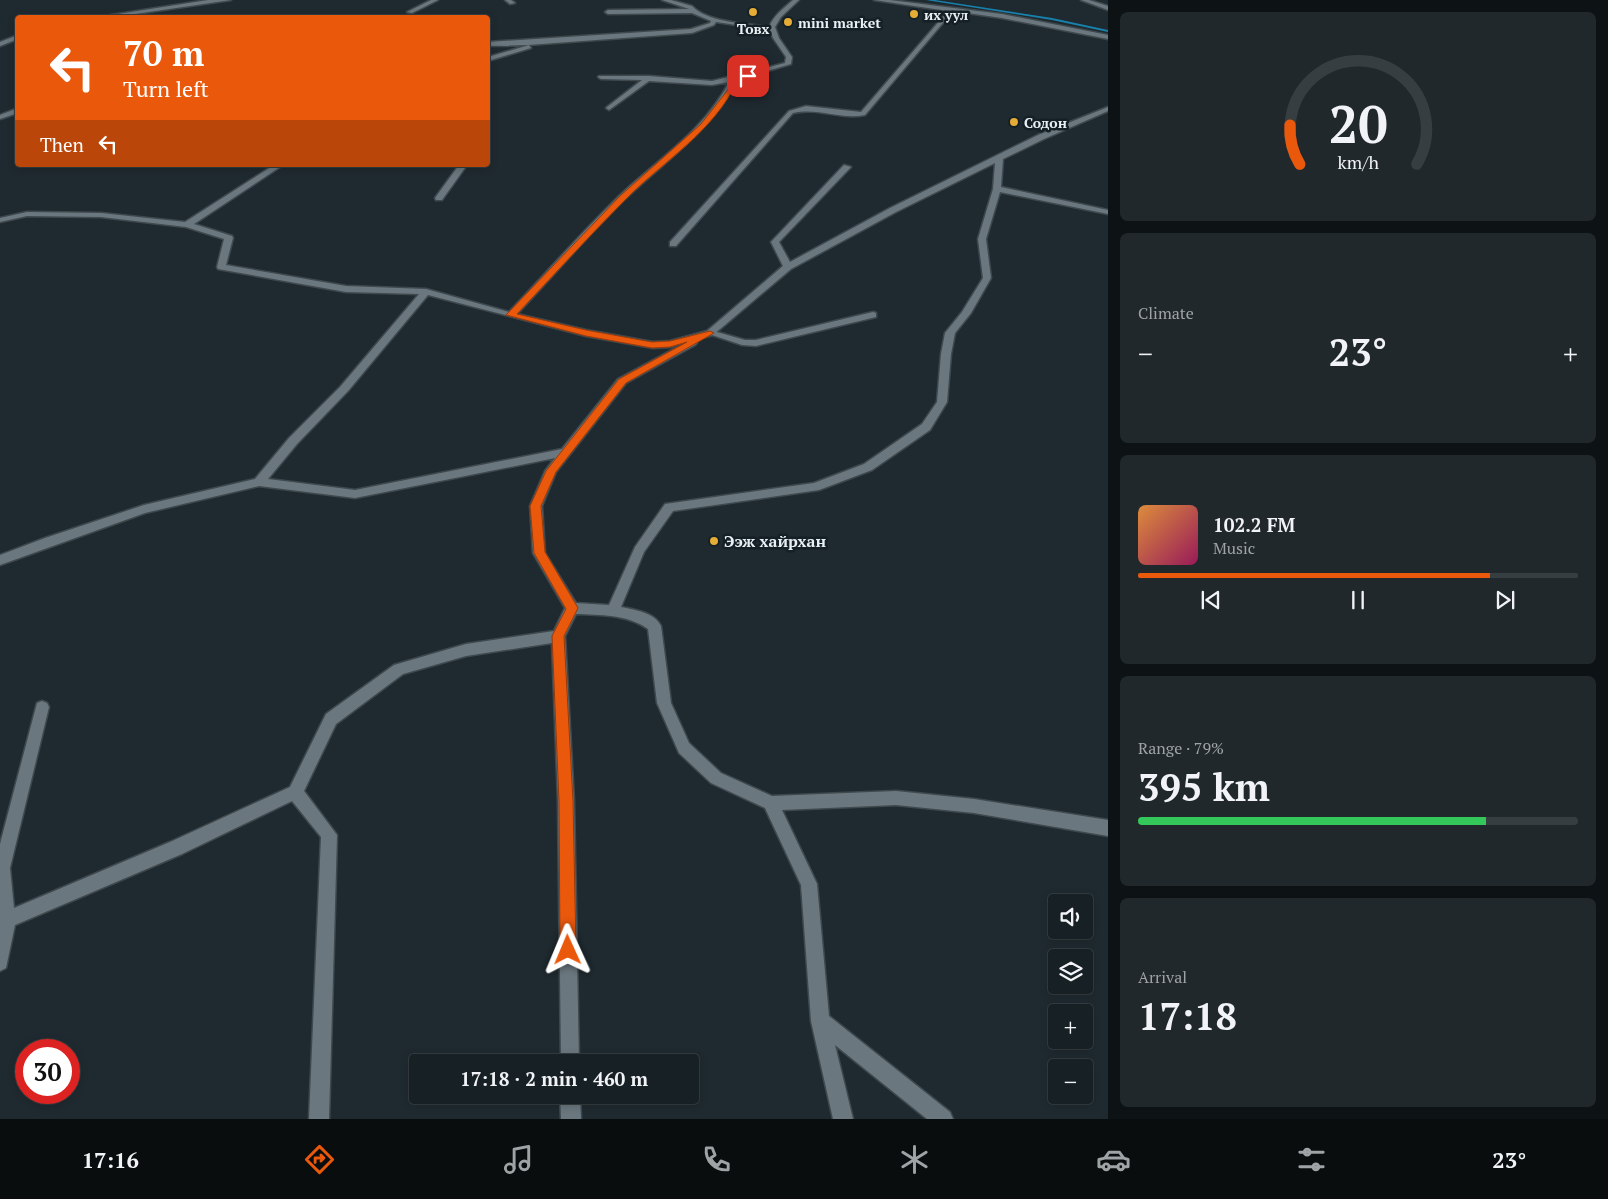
<!DOCTYPE html>
<html lang="en">
<head>
<meta charset="utf-8">
<style>
	:root { --surface:#172024; --page:#20282c; --text:#f1f3f6; --muted:#9ea3a6; --line:#363e41; --accent:#ea580c }
	body { margin:0; font-family:"PT Serif",serif; background:var(--page); color:var(--text); height:100vh; display:flex; flex-direction:column; font-size:19px; white-space:nowrap }
	* { box-sizing:border-box; margin:0 }
	p { font-size:16px; color:var(--muted) }
	.icon { flex:none; width:28px; height:28px; fill:none; stroke:currentColor; stroke-width:2; stroke-linecap:round; stroke-linejoin:round }
	.map { position:relative; flex:1; overflow:hidden }
	.side { display:flex; flex-direction:column; gap:12px; padding:12px; background:#0d1214; width:500px }
	.side>* { flex:none }
	.top-card { position:absolute; left:15px; top:15px; width:475px; height:152px; border-radius:5px; box-shadow:0 2px 8px #0003,0 0 0 1px var(--line); background:#ea580c; color:#fff; overflow:hidden }
	.buttons { position:absolute; left:1048px; top:894px; display:grid; gap:10px }
	.buttons a { display:grid; place-items:center; width:45px; height:45px; border-radius:5px; background:var(--surface); box-shadow:0 2px 8px #0003,0 0 0 1px var(--line); font-size:25px }
	.speed { position:absolute; left:15px; top:1039px; display:flex; gap:10px; font-size:25px; font-weight:700; text-align:center }
	.speed>* { display:grid; place-content:center; width:65px; height:65px; border-radius:50%; background:var(--surface); box-shadow:0 2px 8px #0003,0 0 0 1px var(--line); line-height:1 }
	.speed .limit { border:8px solid #d22; background:#fff; color:#111 }
	.pin { position:absolute; display:grid; place-items:center; width:42px; height:42px; color:#fff; margin:-21px; border-radius:10px; box-shadow:0 2px 8px #0006 }
	.me { position:absolute; width:55px; margin:-28px; rotate:359deg; stroke-linejoin:round; filter:drop-shadow(0 0 4px #0008) }
	.turn { display:flex; align-items:center; gap:18px; height:105px; padding:0 25px; font-size:22px }
	.turn .icon { width:65px; height:65px; stroke-width:2.5 }
	.turn b { display:block; font-size:35px; line-height:42px }
	.then { display:flex; align-items:center; height:48px; padding:0 25px; background:#0003; gap:10px; font-size:19px }
	.big { font-size:38px; font-weight:800; line-height:1.1 }
	.side .tile { flex:1; display:flex; flex-direction:column; justify-content:center; gap:8px; min-width:0; padding:0 18px; border-radius:8px; background:var(--page) }
	.side .dial { align-items:center; gap:0 }
	.dial svg { height:130px; overflow:visible; fill:none; stroke:var(--line); stroke-width:7; stroke-linecap:round; text-anchor:middle }
	.dial text { fill:var(--text); stroke:none }
	.song { display:flex; align-items:center; gap:15px }
	.cover { width:60px; height:60px; border-radius:8px; background:linear-gradient(135deg,hsl(30 70% 55%),hsl(330 70% 35%)) }
	.played { height:5px; border-radius:2px; background:linear-gradient(90deg,var(--accent) 80%,var(--line) 80%) }
	.keys { display:flex; justify-content:space-around; direction:ltr }
	.heat { display:flex; justify-content:space-between; align-items:center; font-size:28px; direction:ltr }
	.charge { height:8px; border-radius:4px; background:linear-gradient(90deg,#34c759 79%,var(--line) 0) }
	.trip { position:absolute; left:409px; top:1054px; width:290px; height:50px; border-radius:5px; background:var(--surface); box-shadow:0 2px 8px #0003,0 0 0 1px var(--line); font-weight:800; line-height:50px; text-align:center }
	.tabs { display:flex; height:80px; justify-content:space-around; align-items:center; background:#090d0e; color:var(--muted) }
	.tabs .icon { width:35px; height:35px }
	.tabs .on { color:var(--accent) }
	.tabs b { font-size:22px; color:var(--text) }
	main { display:flex; flex:1; min-height:0 }
	.map>svg:first-child { display:block }
</style>
</head>
<body>
<main>
<div class="map">
<svg width="1108" height="1119" viewBox="0 0 1108 1119">
	<rect width="100%" height="100%" fill="#1f2a30"/>
	<g fill="none" stroke-linecap="round" stroke-linejoin="round">
		<path fill="#1881ac" fill-rule="evenodd" d="M 926,0 L 935,0 L 1052,18 L 1108,30 L 1108,32 L 1052,20 Z"/>
		<defs>
			<path id="service" d="M 873,312 L 876,313 L 876,317 L 756,346 L 742,345 L 706,333 L 710,330 L 745,340 L 756,340 Z"/>
			<path id="minor" d="M 208,0 L 231,0 L 108,18 L 92,18 Z
				M 431,0 L 438,0 L 412,13 L 407,12 Z
				M 505,0 L 511,0 L 515,3 L 510,4 Z
				M 662,0 L 671,0 L 692,6 C 708,23 746,23 769,27 C 774,15 784,8 793,0 L 799,0 L 781,17 L 775,27 L 779,38 L 792,57 L 791,64 L 737,80 C 711,131 665,161 625,199 C 587,236 553,276 517,314 L 586,330 L 653,342 L 670,341 L 707,331 L 783,266 L 771,242 L 844,165 L 851,167 L 779,242 L 790,262 L 890,208 L 1038,135 L 1108,107 L 1108,111 L 1044,139 L 1003,159 L 1001,187 L 1108,210 L 1108,214 L 1000,192 L 986,239 L 991,278 L 971,313 L 955,333 L 951,354 L 947,402 L 930,430 L 872,470 L 819,490 L 673,511 L 644,552 L 621,607 C 635,610 654,612 661,626 L 671,703 L 689,743 L 721,773 L 772,796 L 896,791 L 974,799 L 1108,820 L 1108,836 L 974,813 L 896,805 L 782,810 L 817,884 L 829,1016 L 950,1112 L 953,1119 L 927,1119 L 835,1045 L 853,1119 L 833,1119 L 811,1021 L 801,885 L 765,808 L 711,783 L 679,753 L 657,703 L 648,629 C 627,614 600,615 576,614 L 565,636 L 574,801 L 579,1062 L 561,1062 L 558,801 L 552,643 L 466,656 L 403,674 L 336,724 L 304,791 L 337,835 L 329,1119 L 309,1119 L 321,837 L 292,801 L 182,854 L 15,925 L 6,968 L 0,971 L 0,844 L 37,703 L 42,701 L 47,703 L 49,707 L 10,868 L 14,908 L 170,842 L 290,787 L 326,714 L 394,665 L 466,644 L 554,631 L 565,608 L 533,553 L 530,506 L 545,471 L 555,458 L 355,498 L 259,486 L 145,513 L 0,565 L 0,555 L 45,538 L 144,505 L 255,479 L 289,438 L 340,387 L 419,294 L 346,292 L 218,269 L 217,267 L 224,239 L 186,227 L 101,217 L 27,216 L 0,222 L 0,218 L 27,212 L 101,213 L 185,222 L 274,165 L 283,165 L 194,224 L 232,236 L 233,238 L 226,265 L 346,286 L 426,289 L 509,312 C 546,273 581,233 619,196 C 658,159 704,131 729,82 L 712,85 L 649,81 L 609,110 L 606,108 L 607,107 L 642,80 L 601,79 L 598,77 L 599,76 L 649,76 L 712,81 L 785,63 L 786,57 L 773,38 L 770,30 L 716,22 L 714,25 L 692,33 L 528,45 L 488,46 L 488,42 L 691,29 L 710,23 L 711,21 L 692,13 L 608,14 L 605,12 L 608,10 L 689,9 ZM 995,163 L 993,189 L 978,239 L 983,278 L 962,312 L 945,333 L 941,354 L 937,402 L 922,424 L 864,464 L 814,483 L 665,504 L 635,547 L 609,605 L 576,603 L 545,553 L 542,506 L 556,472 L 626,383 L 695,345 L 697,343 L 694,340 L 713,335 L 791,269 L 896,212 ZM 428,295 L 586,336 L 653,348 L 670,347 L 685,343 L 618,379 L 562,449 L 355,490 L 268,479 L 297,444 L 348,391 Z
				M 874,0 L 890,0 L 1002,14 L 1108,35 L 1108,39 L 1002,18 L 953,11 L 865,115 C 841,120 818,107 793,113 L 676,246 L 670,246 L 670,242 L 789,111 L 806,106 L 861,112 L 948,11 Z
				M 18,35 L 18,39 L 0,46 L 0,42 Z
				M 529,45 L 531,48 L 488,61 L 488,57 Z
				M 18,108 L 18,113 L 0,119 L 0,115 Z
				M 459,165 L 467,165 L 442,200 L 436,200 L 435,198 Z
				M 560,1095 L 580,1095 L 581,1119 L 561,1119 Z"/>
			<path id="tertiary" d="M 1081,0 L 1089,0 L 1108,6 L 1108,10 Z"/>
		</defs>
		<use href="#service" stroke="#3e484d" stroke-width="3"/>
		<use href="#minor" stroke="#3e484d" stroke-width="3"/>
		<use href="#tertiary" stroke="#3e484d" stroke-width="3"/>
		<use href="#service" fill="#6a777e" fill-rule="evenodd"/>
		<use href="#minor" fill="#6a777e" fill-rule="evenodd"/>
		<use href="#tertiary" fill="#6a777e" fill-rule="evenodd"/>
	</g>
	<path fill="#ea580c" stroke="#983908" d="M 748,74 L 751,77 L 737,81 C 715,131 662,162 625,200 C 588,237 553,276 517,314 L 586,330 L 652,342 L 670,341 L 710,331 L 714,333 L 626,383 L 556,472 L 541,506 L 545,552 L 578,608 L 564,636 L 573,801 L 576,950 L 574,956 L 568,958 L 563,956 L 560,950 L 559,801 L 552,636 L 566,609 L 534,553 L 530,506 L 546,471 L 619,379 L 687,342 L 670,347 L 652,348 L 586,336 L 506,315 L 620,196 L 701,124 L 727,91 L 732,78 Z"/>
	<g fill="#e5ad35" stroke="#152026" stroke-width="2">
		<circle cx="753" cy="12" r="5"/>
		<circle cx="914" cy="14" r="5"/>
		<circle cx="788" cy="22" r="5"/>
		<circle cx="1014" cy="122" r="5"/>
		<circle cx="714" cy="541" r="5"/>
	</g>
	<g text-anchor="middle" dominant-baseline="central" stroke-width="5" stroke-linejoin="round" paint-order="stroke">
		<g font-size="14" font-weight="bold" fill="#e9f0f4" stroke="#152026" text-anchor="start">
			<text x="924" y="14">их уул</text>
			<text x="798" y="22">mini market</text>
			<text x="753" y="28" text-anchor="middle">Товх</text>
			<text x="1024" y="122">Содон</text>
		</g>
		<g font-size="16" font-weight="bold" fill="#e9f0f4" stroke="#152026" text-anchor="start">
			<text x="724" y="541">Ээж хайрхан</text>
		</g>
	</g>
</svg>
<div class="buttons">
<a><svg class="icon" aria-label="sound" viewBox="0 0 24 24"><path d="M4 9h4l5-4v14l-5-4H4zM17 9q2 3 0 6"/></svg></a>
<a><svg class="icon" aria-label="layers" viewBox="0 0 24 24"><path d="M12 4l9 5-9 5-9-5zM3 14l9 5 9-5"/></svg></a>
<a>+</a>
<a>−</a>
</div>
<div class="speed"><div class="limit">30</div></div>
<div class="pin" style="left:748px;top:76px;background:#d93025"><svg class="icon" aria-label="arrive" viewBox="0 0 24 24"><path d="M6 21V4h12l-3 4 3 4H6"/></svg></div>
<svg class="me" style="left:568px;top:950px" viewBox="-20 -20 40 40"><path d="M0-17L14 15 0 8-14 15z" fill="#ea580c" stroke="#fff" stroke-width="4"/></svg>
<div class="trip">17:18 · 2 min · 460 m</div>
<div class="top-card">
<div class="turn"><svg class="icon" aria-label="left" viewBox="0 0 24 24"><path d="M17 20v-9H6M10 6l-5 5 5 5"/></svg><div><b>70 m</b>Turn left</div></div>
<div class="then">Then<svg class="icon" aria-label="left" viewBox="0 0 24 24"><path d="M17 20v-9H6M10 6l-5 5 5 5"/></svg></div>
</div>
</div>
<section class="side">
<div class="tile dial"><svg viewBox="0 0 100 80">
<path d="M14 69A42 42 0 1 1 86 69"/>
<path d="M14 69A42 42 0 0 1 8 45" stroke="#ea580c"/>
<text x="50" y="56" font-size="32" font-weight="700">20</text>
<text x="50" y="72" font-size="11">km/h</text>
</svg></div>
<div class="tile"><p>Climate</p>
<div class="heat"><a>−</a><b class="big">23°</b><a>+</a></div>
</div>
<div class="tile">
<div class="song"><i class="cover"></i><div><b>102.2 FM</b><p>Music</p></div></div>
<div class="played"></div>
<div class="keys"><svg class="icon" aria-label="previous" viewBox="0 0 24 24"><path d="M18 5L8 12l10 7zM5 5v14"/></svg><svg class="icon" aria-label="pause" viewBox="0 0 24 24"><path d="M8 5v14M16 5v14"/></svg><svg class="icon" aria-label="next" viewBox="0 0 24 24"><path d="M6 5l10 7-10 7zM19 5v14"/></svg></div>
</div>
<div class="tile"><p>Range · 79%</p><b class="big">395 km</b><div class="charge"></div></div>
<div class="tile"><p>Arrival</p><b class="big">17:18</b></div>
</section>
</main>
<nav class="tabs">
<b>17:16</b>
<svg class="icon on" aria-label="directions" viewBox="0 0 24 24"><path d="M12 3l9 9-9 9-9-9zM9 14v-3h6M13 9l2 2-2 2"/></svg>
<svg class="icon" aria-label="music" viewBox="0 0 24 24"><path d="M9 18V5l10-2v13"/><circle cx="6" cy="18" r="3"/><circle cx="16" cy="16" r="3"/></svg>
<svg class="icon" aria-label="phone" viewBox="0 0 24 24"><path d="M5 4h4l2 5-3 2q2 4 5 5l2-3 5 2v4C11 20 4 13 5 4z"/></svg>
<svg class="icon" aria-label="climate" viewBox="0 0 24 24"><path d="M12 3v18M4 7l16 10M4 17L20 7"/></svg>
<svg class="icon" aria-label="car" viewBox="0 0 24 24"><path d="M5 17H2v-5l4-1 3-4h7l3 4 3 1v5h-3M9 17h6M6 11h13"/><circle cx="7" cy="17" r="2"/><circle cx="17" cy="17" r="2"/></svg>
<svg class="icon" aria-label="filters" viewBox="0 0 24 24"><path d="M4 7h16M4 17h16"/><circle cx="9" cy="7" r="2"/><circle cx="15" cy="17" r="2"/></svg>
<b>23°</b>
</nav>
</body>
</html>
